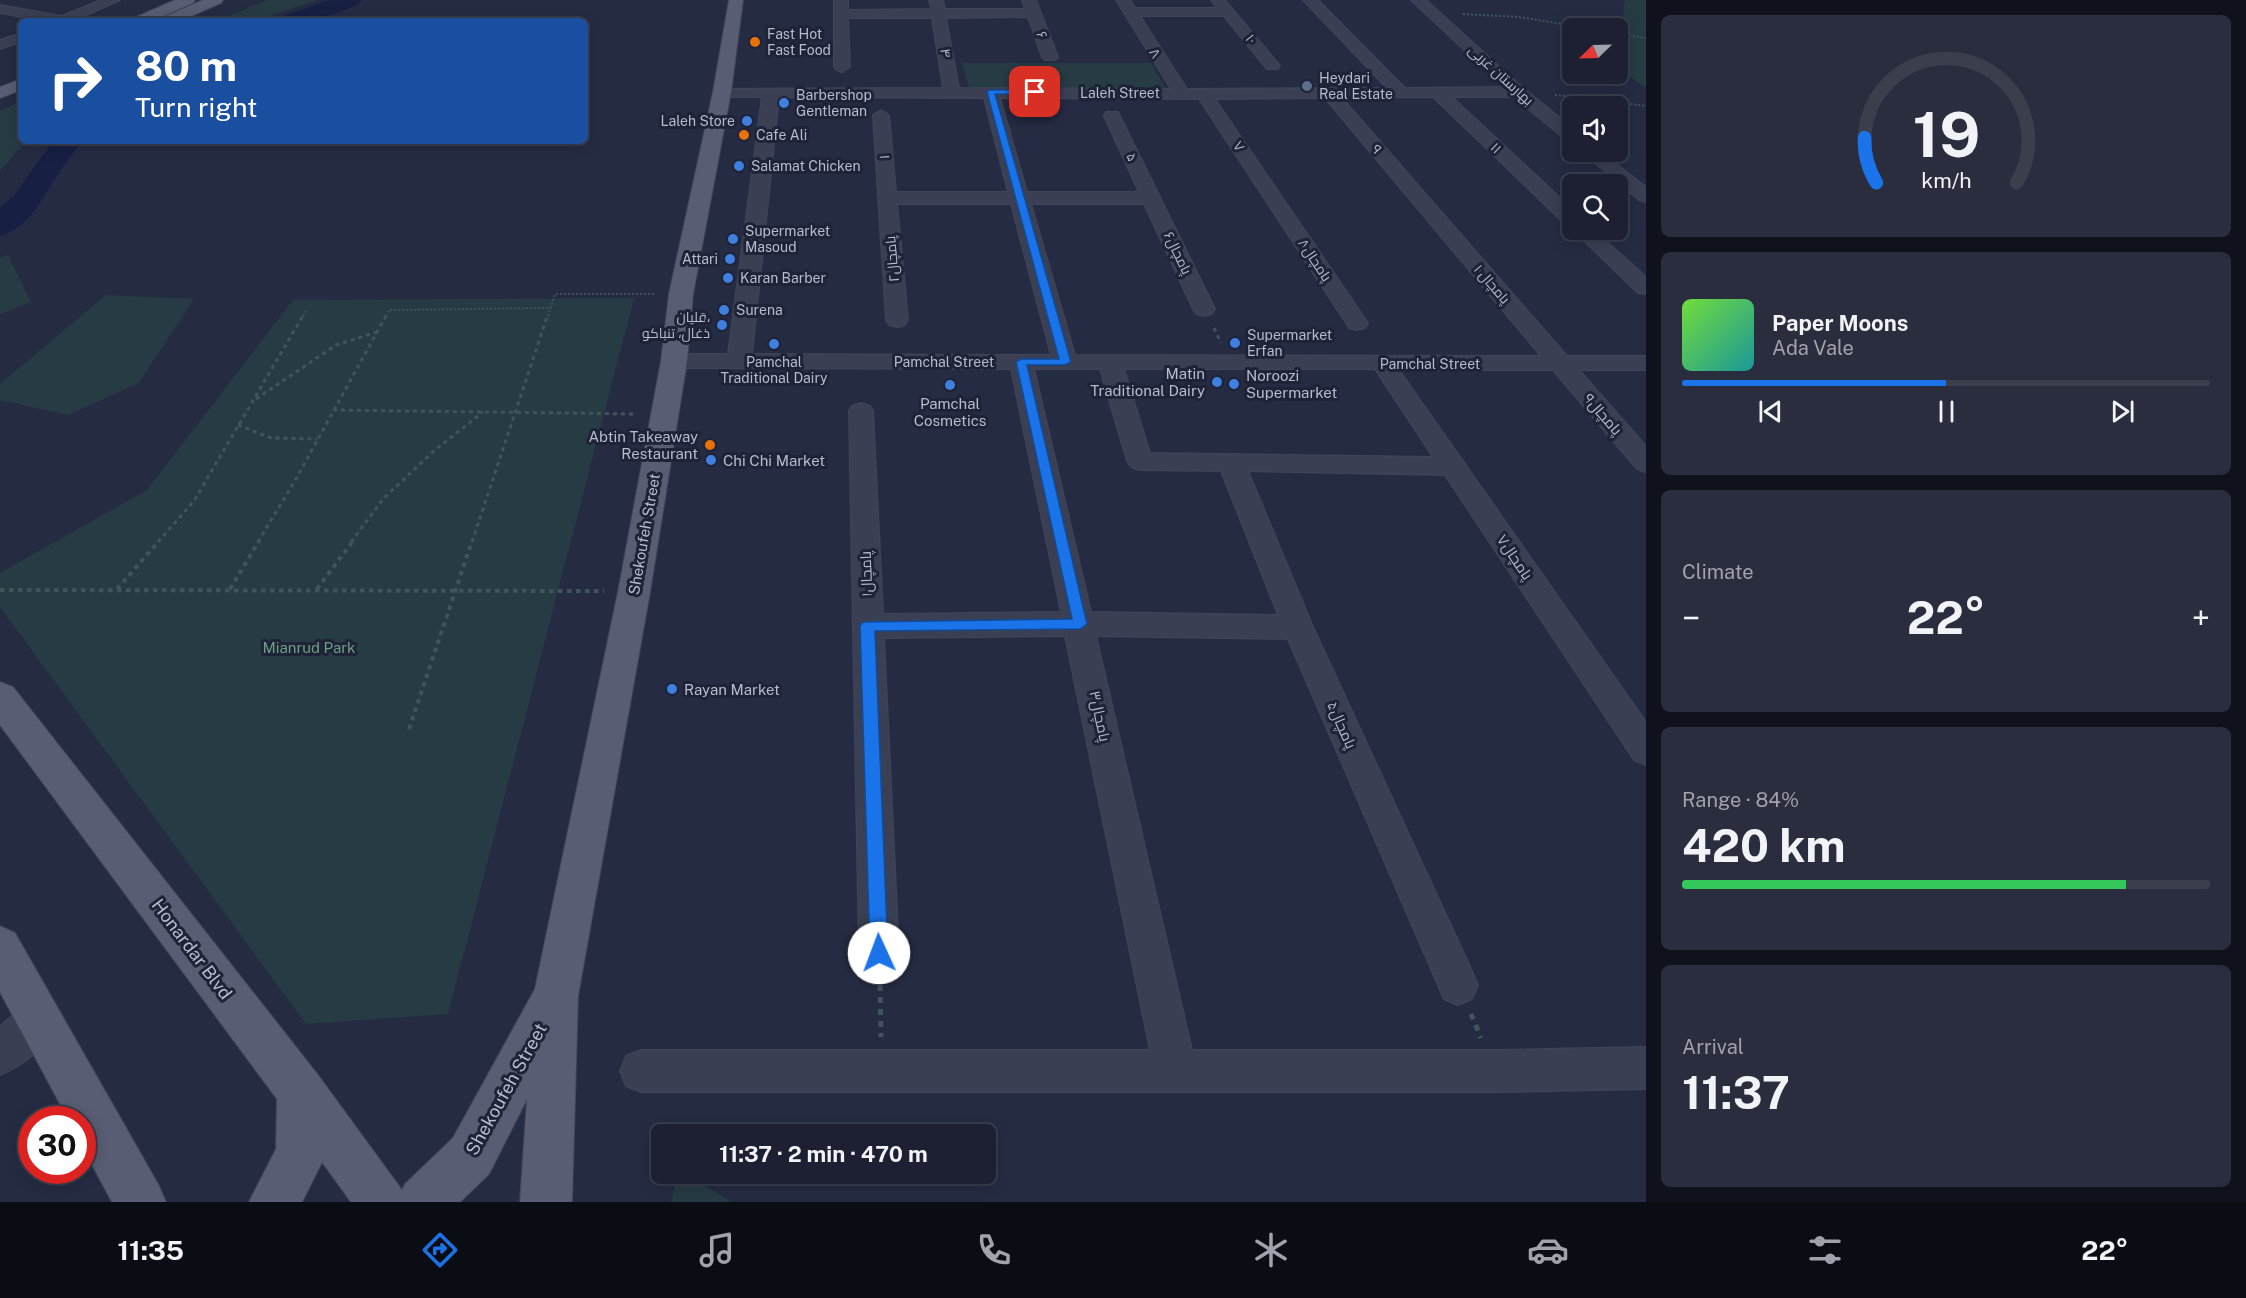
<!DOCTYPE html>
<html lang="en">
<head>
<meta charset="utf-8">
<style>
	:root { --surface:#1c2032; --page:#292d3e; --text:#f1f3f6; --muted:#a0a3ac; --line:#3a3e4d; --accent:#1a73e8 }
	body { margin:0; font-family:"Public Sans",Cairo,sans-serif; background:var(--page); color:var(--text); height:100vh; display:flex; flex-direction:column; font-size:22px; white-space:nowrap }
	* { box-sizing:border-box; margin:0 }
	p { font-size:20px; color:var(--muted) }
	.icon { flex:none; width:33px; height:33px; fill:none; stroke:currentColor; stroke-width:2; stroke-linecap:round; stroke-linejoin:round }
	.map { position:relative; flex:1; overflow:hidden }
	.panel { display:flex; flex-direction:column; gap:15px; padding:15px; background:#0f121c; width:600px }
	.panel>* { flex:none }
	.guide { position:absolute; left:18px; top:18px; width:570px; height:126px; border-radius:9px; box-shadow:0 3px 15px #0003,0 0 0 2px var(--line); background:#1a4fa0; color:#fff; overflow:hidden }
	.needle { width:39px; rotate:247deg }
	.tools { position:absolute; left:1562px; top:18px; display:grid; gap:12px }
	.tools a { display:grid; place-items:center; width:66px; height:66px; border-radius:9px; background:var(--surface); box-shadow:0 3px 15px #0003,0 0 0 2px var(--line); font-size:30px }
	.speed { position:absolute; left:18px; top:1106px; display:flex; gap:12px; font-size:30px; font-weight:700; text-align:center }
	.speed>* { display:grid; place-content:center; width:78px; height:78px; border-radius:50%; background:var(--surface); box-shadow:0 3px 15px #0003,0 0 0 2px var(--line); line-height:1 }
	.speed .limit { border:9px solid #d22; background:#fff; color:#111 }
	.pin { position:absolute; display:grid; place-items:center; width:51px; height:51px; color:#fff; margin:-26px; border-radius:12px; box-shadow:0 3px 9px #0006 }
	.me { position:absolute; width:66px; margin:-33px; rotate:358deg; stroke-linejoin:round; filter:drop-shadow(0 0 4px #0008) }
	.turn { display:flex; align-items:center; gap:21px; height:126px; padding:0 18px; font-size:27px }
	.turn .icon { width:78px; height:78px; stroke-width:2.5 }
	.turn b { display:block; font-size:42px; line-height:51px }
	.big { font-size:45px; font-weight:700; line-height:1.1 }
	.panel .tile { flex:1; display:flex; flex-direction:column; justify-content:center; gap:9px; min-width:0; padding:0 21px; border-radius:9px; background:var(--page) }
	.panel .dial { align-items:center; gap:0 }
	.dial svg { height:156px; overflow:visible; fill:none; stroke:var(--line); stroke-width:7; stroke-linecap:round; text-anchor:middle }
	.dial text { fill:var(--text); stroke:none }
	.song { display:flex; align-items:center; gap:18px }
	.cover { width:72px; height:72px; border-radius:9px; background:linear-gradient(135deg,hsl(100 70% 55%),hsl(180 70% 35%)) }
	.played { height:6px; border-radius:3px; background:linear-gradient(90deg,var(--accent) 50%,var(--line) 50%) }
	.keys { display:flex; justify-content:space-around; direction:ltr }
	.heat { display:flex; justify-content:space-between; align-items:center; font-size:33px; direction:ltr }
	.charge { height:9px; border-radius:4px; background:linear-gradient(90deg,#34c759 84%,var(--line) 0) }
	.trip { position:absolute; left:651px; top:1124px; width:345px; height:60px; border-radius:9px; background:var(--surface); box-shadow:0 3px 15px #0003,0 0 0 2px var(--line); font-weight:700; line-height:60px; text-align:center }
	.tabs { display:flex; height:96px; justify-content:space-around; align-items:center; background:#0b0d14; color:var(--muted) }
	.tabs .icon { width:42px; height:42px }
	.tabs .active { color:var(--accent) }
	.tabs b { font-size:27px; color:var(--text) }
	main { display:flex; flex:1; min-height:0 }
	.map>svg:first-child { display:block }
</style>
</head>
<body>
<main>
<div class="map">
<svg width="1646" height="1202" viewBox="0 0 1646 1202">
	<rect width="100%" height="100%" fill="#252b43"/>
	<path fill="#273b44" d="M 267,0 L 317,0 L 255,21 L 217,21 Z
		M 1625,0 L 1646,0 L 1646,88 L 1617,67 Z
		M 962,63 L 1151,63 L 1165,88 L 969,88 Z
		M 21,101 L 21,141 L 26,141 L 0,171 L 0,111 Z
		M 8,255 L 31,302 L 0,314 L 0,258 Z
		M 106,295 L 194,299 L 139,383 L 68,415 L 0,400 L 0,384 Z
		M 634,298 L 448,1014 L 306,1024 L 0,607 L 0,573 L 147,490 L 293,300 Z
		M 678,1173 L 683,1173 L 732,1202 L 671,1202 Z"/>
	<g fill="none" stroke-linecap="round" stroke-linejoin="round">
		<path fill="#171f43" fill-rule="evenodd" d="M 329,0 L 361,0 L 358,5 L 314,21 L 280,21 L 284,16 Z
			M 53,141 L 82,141 C 75,151 67,161 60,171 C 44,195 30,228 0,236 L 0,208 L 15,194 Z"/>
		<defs>
			<path id="minor" d="M 101,0 L 120,0 L 73,21 L 45,21 L 0,13 L 0,5 L 62,16 Z
				M 834,0 L 848,0 L 848,10 L 931,9 L 929,0 L 943,0 L 945,9 L 1025,9 L 1022,0 L 1036,0 L 1058,57 L 1055,60 L 1045,60 L 1042,57 L 1028,17 L 946,18 L 959,88 L 1171,89 L 1116,0 L 1130,0 L 1135,8 L 1217,8 L 1211,0 L 1225,0 L 1280,66 L 1277,69 L 1267,69 L 1224,16 L 1140,16 L 1187,89 L 1387,88 L 1303,0 L 1318,0 L 1405,88 L 1504,87 L 1411,0 L 1426,0 L 1524,89 L 1572,127 L 1572,141 L 1566,140 L 1514,97 L 1452,97 L 1572,209 L 1572,226 L 1565,224 L 1433,97 L 1342,98 L 1567,356 L 1646,356 L 1646,370 L 1579,370 L 1646,446 L 1646,472 L 1637,469 L 1553,370 L 1399,370 L 1646,722 L 1646,765 L 1634,760 L 1445,475 L 1248,471 L 1313,627 L 1472,971 L 1478,985 L 1472,999 L 1458,1005 L 1444,999 L 1288,639 L 1096,636 L 1192,1050 L 1496,1050 L 1646,1047 L 1646,1089 L 1496,1092 L 641,1092 L 626,1086 L 620,1071 L 626,1056 L 641,1050 L 1150,1050 L 1065,636 L 884,638 L 899,953 L 893,967 L 879,973 L 865,967 L 859,953 L 849,411 L 852,406 L 861,403 L 870,406 L 873,411 L 883,614 L 1061,612 L 1011,369 L 674,368 L 666,366 L 662,361 L 666,356 L 674,354 L 728,354 L 762,97 L 722,97 L 714,92 L 716,89 L 943,88 L 932,18 L 848,18 L 850,67 L 842,72 L 837,70 L 834,67 ZM 779,97 L 984,98 L 1008,192 L 896,192 L 889,115 L 881,110 L 873,115 L 886,320 L 889,325 L 897,327 L 905,325 L 908,320 L 897,204 L 1011,204 L 1051,355 L 752,354 ZM 1000,98 L 1199,99 L 1346,323 L 1349,328 L 1357,330 L 1365,328 L 1368,323 L 1215,99 L 1325,98 L 1541,356 L 1075,355 L 1031,204 L 1144,204 L 1193,309 L 1196,314 L 1204,316 L 1212,314 L 1215,309 L 1118,112 L 1106,112 L 1104,116 L 1139,192 L 1027,192 ZM 1034,369 L 1100,369 L 1127,461 L 1131,467 L 1140,470 L 1221,471 L 1278,615 L 1091,612 ZM 1124,369 L 1375,369 L 1433,457 L 1150,453 Z
				M 21,33 L 21,42 L 0,49 L 0,40 Z
				M 1582,152 L 1601,152 L 1646,187 L 1646,202 L 1639,200 Z
				M 1573,230 L 1594,230 L 1646,277 L 1646,294 L 1638,293 Z
				M 40,999 L 55,1005 L 61,1020 C 51,1044 24,1065 0,1075 L 0,1026 L 25,1005 Z"/>
			<path id="major" d="M 175,0 L 195,0 L 193,3 L 152,21 L 131,21 L 134,18 Z
				M 203,0 L 223,0 L 221,3 L 180,21 L 161,20 L 164,17 Z
				M 729,0 L 743,0 L 731,92 L 693,294 L 687,361 L 650,592 L 578,996 L 572,1202 L 520,1202 L 527,1099 L 489,1174 L 460,1202 L 351,1202 L 322,1162 L 302,1202 L 249,1202 L 276,1149 L 277,1099 L 0,725 L 0,682 L 13,687 L 318,1075 L 402,1190 L 405,1184 L 453,1138 L 535,989 L 618,592 L 661,361 L 669,294 L 713,92 Z
				M 21,79 L 21,90 L 0,98 L 0,87 Z
				M 0,926 L 15,933 L 158,1184 L 166,1202 L 112,1202 L 82,1146 L 82,1119 L 68,1119 L 0,992 Z"/>
		</defs>
		<use href="#minor" stroke="#404559" stroke-width="2"/>
		<use href="#major" stroke="#404559" stroke-width="2"/>
		<path stroke="#41545c" stroke-width="2" stroke-dasharray="2 2" stroke-linecap="butt" d="M 1463,14 L 1519,17 L 1588,28
			M 1617,33 L 1646,38
			M 1555,95 L 1646,106
			M 303,316 L 306,311
			M 386,316 L 389,310 L 551,308
			M 548,316 L 555,294 L 656,294"/>
		<path stroke="#41545c" stroke-width="3" stroke-dasharray="4 4" stroke-linecap="butt" d="M 1214,328 L 1221,343
			M 256,399 L 336,345 L 377,332
			M 333,410 L 637,414
			M 238,425 L 271,438 L 317,439
			M 158,542 L 194,501 L 304,314
			M 258,542 L 296,479 L 387,314
			M 351,542 L 384,498 L 435,450 L 483,412
			M 472,542 L 548,314"/>
		<path stroke="#41545c" stroke-width="4" stroke-dasharray="4.5 4.5" stroke-linecap="butt" d="M 117,589 L 159,541
			M 230,589 L 259,541
			M 317,589 L 353,541
			M 0,590 L 604,591
			M 409,729 L 472,541"/>
		<path stroke="#41545c" stroke-width="5" stroke-dasharray="6 6" stroke-linecap="butt" d="M 880,985 L 881,1037
			M 1471,1014 L 1481,1038"/>
		<use href="#minor" fill="#3a3f53" fill-rule="evenodd"/>
		<use href="#major" fill="#585d73" fill-rule="evenodd"/>
	</g>
	<path fill="#1a73e8" stroke="#114b97" stroke-width="1.5" d="M 990,90 L 1035,90 L 1038,92 L 1035,94 L 995,94 L 1071,362 L 1065,365 L 1027,365 L 1087,624 L 1080,629 L 875,631 L 888,953 L 885,960 L 879,962 L 872,960 L 870,953 L 860,626 L 863,622 L 1072,619 L 1016,362 L 1021,359 L 1059,359 L 987,92 Z"/>
	<g fill="#e8710a" stroke="#1e2338" stroke-width="2">
		<circle cx="755" cy="42" r="6"/>
		<circle cx="744" cy="135" r="6"/>
		<circle cx="710" cy="445" r="6"/>
	</g>
	<circle fill="#5c6f8a" stroke="#1e2338" stroke-width="2" cx="1307" cy="86" r="6"/>
	<g fill="#3f7fe0" stroke="#1e2338" stroke-width="2">
		<circle cx="784" cy="103" r="6"/>
		<circle cx="747" cy="121" r="6"/>
		<circle cx="739" cy="166" r="6"/>
		<circle cx="733" cy="239" r="6"/>
		<circle cx="730" cy="259" r="6"/>
		<circle cx="728" cy="278" r="6"/>
		<circle cx="724" cy="310" r="6"/>
		<circle cx="722" cy="325" r="6"/>
		<circle cx="1235" cy="343" r="6"/>
		<circle cx="774" cy="344" r="6"/>
		<circle cx="1217" cy="382" r="6"/>
		<circle cx="1234" cy="384" r="6"/>
		<circle cx="950" cy="385" r="6"/>
		<circle cx="711" cy="460" r="6"/>
		<circle cx="672" cy="689" r="6"/>
	</g>
	<g text-anchor="middle" dominant-baseline="central" stroke-width="6" stroke-linejoin="round" paint-order="stroke">
		<g font-size="14" fill="#b7bbcd" stroke="#1e2338" text-anchor="start">
			<text x="767" y="34">Fast Hot<tspan x="767" dy="16">Fast Food</tspan></text>
			<text x="1319" y="78">Heydari<tspan x="1319" dy="16">Real Estate</tspan></text>
			<text x="796" y="95">Barbershop<tspan x="796" dy="16">Gentleman</tspan></text>
			<text x="735" y="121" text-anchor="end">Laleh Store</text>
			<text x="756" y="135">Cafe Ali</text>
			<text x="751" y="166">Salamat Chicken</text>
			<text x="745" y="231">Supermarket<tspan x="745" dy="16">Masoud</tspan></text>
			<text x="718" y="259" text-anchor="end">Attari</text>
			<text x="740" y="278">Karan Barber</text>
			<text x="736" y="310">Surena</text>
			<text x="710" y="317" text-anchor="end">قلیان،<tspan x="710" dy="16">ذغال، تنباکو</tspan></text>
			<text x="1247" y="335">Supermarket<tspan x="1247" dy="16">Erfan</tspan></text>
			<text x="774" y="362" text-anchor="middle">Pamchal<tspan x="774" dy="16">Traditional Dairy</tspan></text>
		</g>
		<g font-size="14" fill="#b7bbcd" stroke="#1e2338">
			<text transform="translate(1042 35) rotate(70)">۶</text>
			<text transform="translate(1251 39) rotate(51)">۱۰</text>
			<text transform="translate(946 53) rotate(81)">۴</text>
			<text transform="translate(1155 53) rotate(58)">۸</text>
			<text transform="translate(1501 75) rotate(42)">بهارستان غربی</text>
			<text x="1120" y="93">Laleh Street</text>
			<text transform="translate(1239 146) rotate(56)">۷</text>
			<text transform="translate(1496 148) rotate(44)">۱۱</text>
			<text transform="translate(1377 149) rotate(49)">۹</text>
			<text transform="translate(884 157) rotate(-94)">۱</text>
			<text transform="translate(1132 157) rotate(64)">۵</text>
			<text transform="translate(1178 253) rotate(64)">پامچال۶</text>
			<text transform="translate(892 259) rotate(-95)">پامچال۲</text>
			<text transform="translate(1315 260) rotate(56)">پامچال۸</text>
			<text transform="translate(1492 284) rotate(49)">پامچال۱۰</text>
			<text x="944" y="362">Pamchal Street</text>
			<text x="1430" y="364">Pamchal Street</text>
		</g>
		<g font-size="15" fill="#b7bbcd" stroke="#1e2338" text-anchor="start">
			<text x="1205" y="373" text-anchor="end">Matin<tspan x="1205" dy="17">Traditional Dairy</tspan></text>
			<text x="1246" y="375">Noroozi<tspan x="1246" dy="17">Supermarket</tspan></text>
			<text x="950" y="403" text-anchor="middle">Pamchal<tspan x="950" dy="17">Cosmetics</tspan></text>
			<text x="698" y="436" text-anchor="end">Abtin Takeaway<tspan x="698" dy="17">Restaurant</tspan></text>
			<text x="723" y="460">Chi Chi Market</text>
			<text x="684" y="689">Rayan Market</text>
		</g>
		<g font-size="15" fill="#b7bbcd" stroke="#1e2338">
			<text transform="translate(1603 414) rotate(49)">پامچال۹</text>
			<text transform="translate(644 534) rotate(-80)">Shekoufeh Street</text>
			<text transform="translate(1515 557) rotate(56)">پامچال۷</text>
			<text transform="translate(866 574) rotate(-92)">پامچال۱</text>
			<text transform="translate(1100 716) rotate(78)">پامچال۳</text>
			<text transform="translate(1342 725) rotate(66)">پامچال۵</text>
		</g>
		<g font-size="15" fill="#6d9f83" stroke="#1e2338">
			<text x="309" y="647">Mianrud Park</text>
		</g>
		<g font-size="18" fill="#b7bbcd" stroke="#1e2338">
			<text transform="translate(192 949) rotate(53)">Honardar Blvd</text>
			<text transform="translate(506 1089) rotate(-61)">Shekoufeh Street</text>
		</g>
	</g>
</svg>
<div class="tools">
<a><svg class="needle" viewBox="-14 -14 28 28"><path d="M0-13l5 13h-10z" fill="#e53935"/><path d="M0 13l5-13h-10z" fill="#a0a3ac"/></svg></a>
<a><svg class="icon" aria-label="sound" viewBox="0 0 24 24"><path d="M4 9h4l5-4v14l-5-4H4zM17 9q2 3 0 6"/></svg></a>
<a><svg class="icon" aria-label="search" viewBox="0 0 24 24"><circle cx="10" cy="10" r="6"/><path d="M15 15l6 6"/></svg></a>
</div>
<div class="speed"><div class="limit">30</div></div>
<div class="pin" style="left:1035px;top:92px;background:#d93025"><svg class="icon" aria-label="arrive" viewBox="0 0 24 24"><path d="M6 21V4h12l-3 4 3 4H6"/></svg></div>
<svg class="me" style="left:879px;top:953px" viewBox="-20 -20 40 40"><circle r="19" fill="#fff"/><path d="M0-13L10 11 0 6-10 11z" fill="#1a73e8"/></svg>
<div class="trip">11:37 · 2 min · 470 m</div>
<div class="guide">
<div class="turn"><svg class="icon" aria-label="right" viewBox="0 0 24 24"><path d="M7 20v-9h11M14 6l5 5-5 5"/></svg><div><b>80 m</b>Turn right</div></div>
</div>
</div>
<section class="panel">
<div class="tile dial"><svg viewBox="0 0 100 80">
<path d="M14 69A42 42 0 1 1 86 69"/>
<path d="M14 69A42 42 0 0 1 8 46" stroke="#1a73e8"/>
<text x="50" y="56" font-size="32" font-weight="700">19</text>
<text x="50" y="72" font-size="11">km/h</text>
</svg></div>
<div class="tile">
<div class="song"><i class="cover"></i><div><b>Paper Moons</b><p>Ada Vale</p></div></div>
<div class="played"></div>
<div class="keys"><svg class="icon" aria-label="previous" viewBox="0 0 24 24"><path d="M18 5L8 12l10 7zM5 5v14"/></svg><svg class="icon" aria-label="pause" viewBox="0 0 24 24"><path d="M8 5v14M16 5v14"/></svg><svg class="icon" aria-label="next" viewBox="0 0 24 24"><path d="M6 5l10 7-10 7zM19 5v14"/></svg></div>
</div>
<div class="tile"><p>Climate</p>
<div class="heat"><a>−</a><b class="big">22°</b><a>+</a></div>
</div>
<div class="tile"><p>Range · 84%</p><b class="big">420 km</b><div class="charge"></div></div>
<div class="tile"><p>Arrival</p><b class="big">11:37</b></div>
</section>
</main>
<nav class="tabs">
<b>11:35</b>
<svg class="icon active" aria-label="directions" viewBox="0 0 24 24"><path d="M12 3l9 9-9 9-9-9zM9 14v-3h6M13 9l2 2-2 2"/></svg>
<svg class="icon" aria-label="music" viewBox="0 0 24 24"><path d="M9 18V5l10-2v13"/><circle cx="6" cy="18" r="3"/><circle cx="16" cy="16" r="3"/></svg>
<svg class="icon" aria-label="phone" viewBox="0 0 24 24"><path d="M5 4h4l2 5-3 2q2 4 5 5l2-3 5 2v4C11 20 4 13 5 4z"/></svg>
<svg class="icon" aria-label="climate" viewBox="0 0 24 24"><path d="M12 3v18M4 7l16 10M4 17L20 7"/></svg>
<svg class="icon" aria-label="car" viewBox="0 0 24 24"><path d="M5 17H2v-5l4-1 3-4h7l3 4 3 1v5h-3M9 17h6M6 11h13"/><circle cx="7" cy="17" r="2"/><circle cx="17" cy="17" r="2"/></svg>
<svg class="icon" aria-label="filters" viewBox="0 0 24 24"><path d="M4 7h16M4 17h16"/><circle cx="9" cy="7" r="2"/><circle cx="15" cy="17" r="2"/></svg>
<b>22°</b>
</nav>
</body>
</html>
